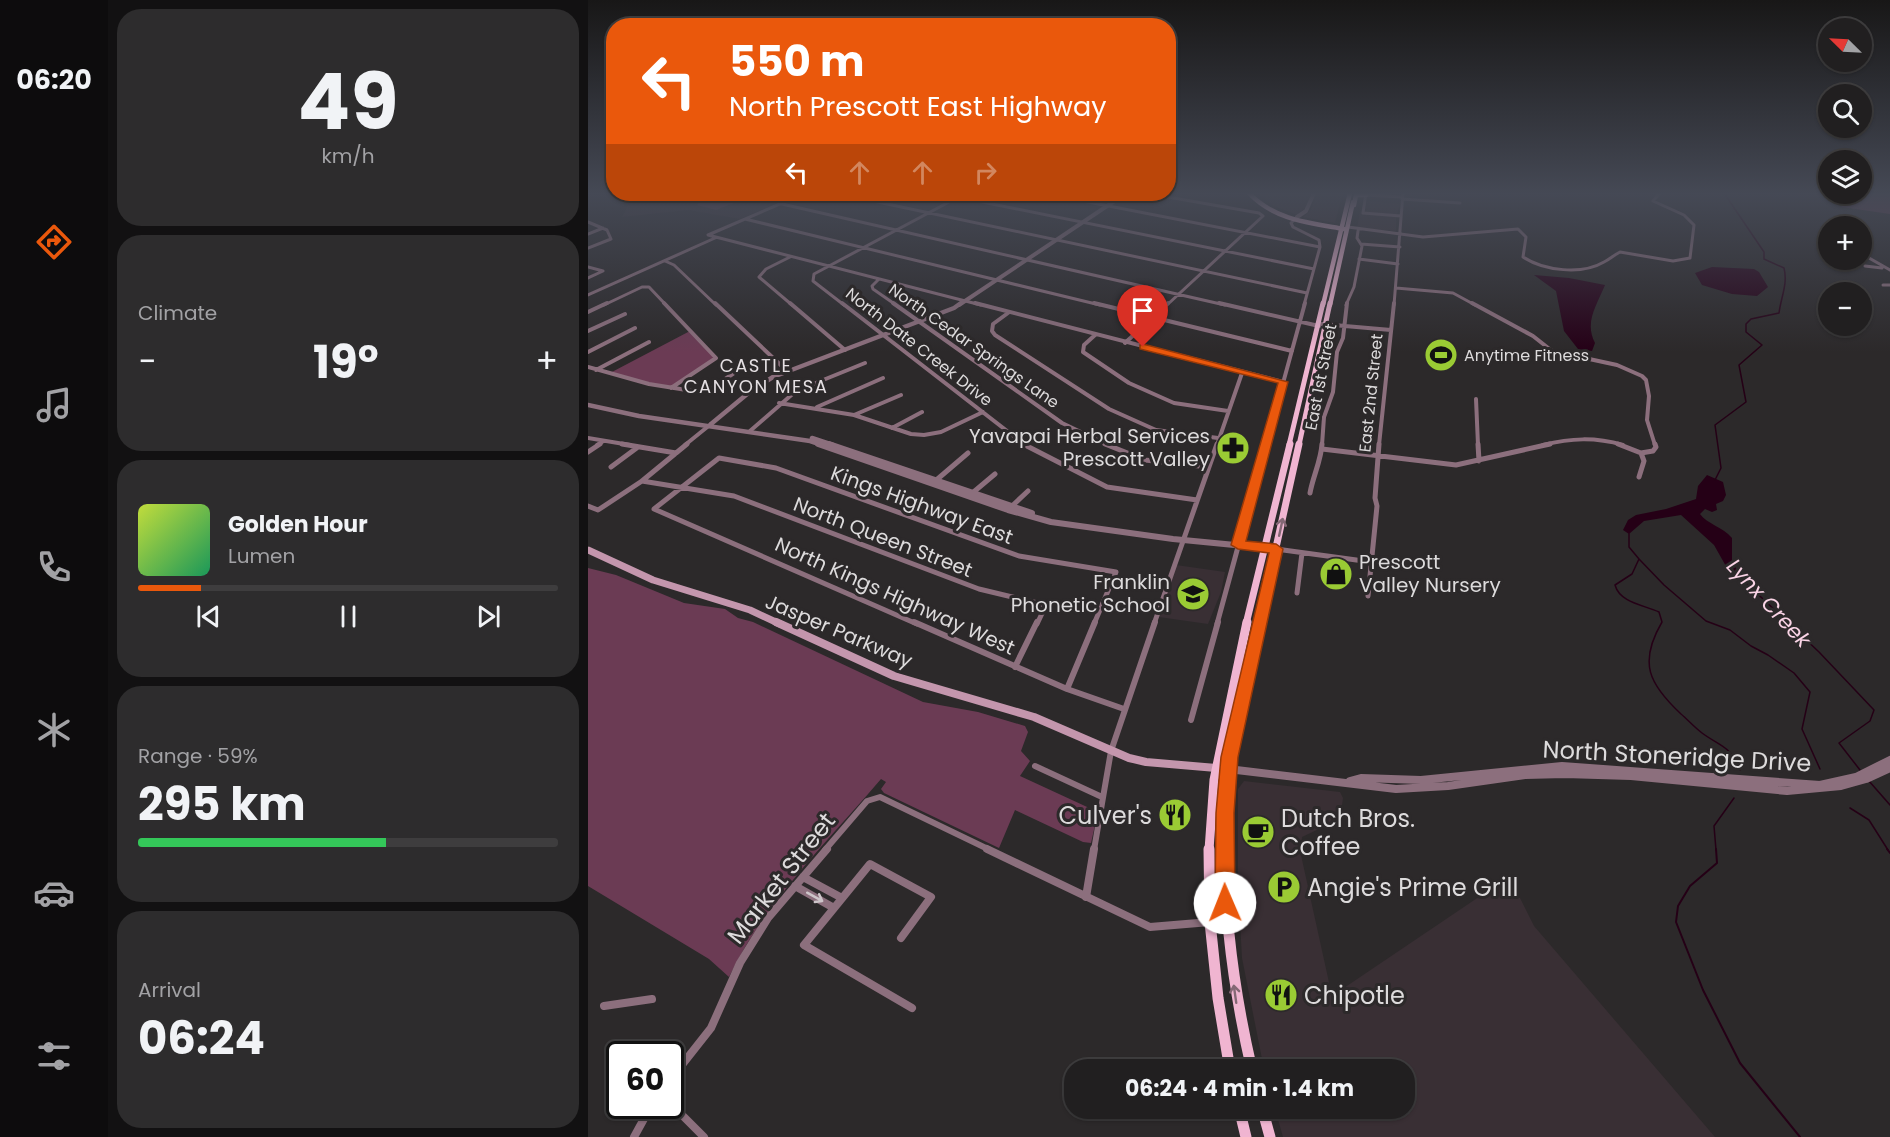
<!DOCTYPE html>
<html lang="en">
<head>
<meta charset="utf-8">
<style>
	:root { --surface:#211f20; --page:#2d2c2d; --text:#f1f3f6; --muted:#a2a2a5; --line:#3e3d3e; --accent:#ea580c }
	body { margin:0; font-family:Poppins,sans-serif; background:var(--page); color:var(--text); height:100vh; display:flex; flex-direction:column; font-size:22px; white-space:nowrap }
	* { box-sizing:border-box; margin:0 }
	p { font-size:20px; color:var(--muted) }
	.icon { flex:none; width:33px; height:33px; fill:none; stroke:currentColor; stroke-width:2; stroke-linecap:round; stroke-linejoin:round }
	.map { position:relative; flex:1; overflow:hidden }
	.details { display:flex; flex-direction:column; gap:9px; padding:9px; background:#121112; width:480px }
	.details>* { flex:none }
	.guide { position:absolute; left:18px; top:18px; width:570px; height:183px; border-radius:24px; box-shadow:0 2px 4px #0004,0 0 0 2px var(--line); background:#ea580c; color:#fff; overflow:hidden }
	.needle { width:39px; rotate:294deg }
	.controls { position:absolute; left:1230px; top:18px; display:grid; gap:12px }
	.controls a { display:grid; place-items:center; width:54px; height:54px; border-radius:50%; background:var(--surface); box-shadow:0 2px 4px #0004,0 0 0 2px var(--line); font-size:30px }
	.speed { position:absolute; left:18px; top:1041px; display:flex; gap:12px; font-size:30px; font-weight:700; text-align:center }
	.speed>* { display:grid; place-content:center; width:78px; height:78px; border-radius:50%; background:var(--surface); box-shadow:0 2px 4px #0004,0 0 0 2px var(--line); line-height:1 }
	.speed .limit { border:3px solid #111; border-radius:9px; background:#fff; color:#111 }
	.pin { position:absolute; display:grid; place-items:center; width:51px; height:51px; color:#fff; margin:-62px -26px; border-radius:50% 50% 50% 0; rotate:-45deg; box-shadow:0 0 6px #0007 }
	.pin .icon { rotate:45deg }
	.me { position:absolute; width:66px; margin:-33px; rotate:359deg; stroke-linejoin:round; filter:drop-shadow(0 0 4px #0008) }
	.turn { display:flex; align-items:center; gap:21px; height:126px; padding:0 24px; font-size:27px }
	.turn .icon { width:78px; height:78px; stroke-width:2.5 }
	.turn b { display:block; font-size:42px; line-height:51px }
	.lanes { display:flex; align-items:center; height:57px; padding:0 24px; background:#0003; justify-content:center; gap:30px; direction:ltr }
	.lanes .off { opacity:.35 }
	.big { font-size:45px; font-weight:700; line-height:1.1 }
	.details .tile { flex:1; display:flex; flex-direction:column; justify-content:center; gap:9px; min-width:0; padding:0 21px; border-radius:24px; background:var(--page) }
	.details .dial { align-items:center; gap:0 }
	.dial b { font-size:78px; line-height:1 }
	.song { display:flex; align-items:center; gap:18px }
	.cover { width:72px; height:72px; border-radius:9px; background:linear-gradient(135deg,hsl(70 70% 55%),hsl(150 70% 35%)) }
	.played { height:6px; border-radius:3px; background:linear-gradient(90deg,var(--accent) 15%,var(--line) 15%) }
	.keys { display:flex; justify-content:space-around; direction:ltr }
	.heat { display:flex; justify-content:space-between; align-items:center; font-size:33px; direction:ltr }
	.charge { height:9px; border-radius:4px; background:linear-gradient(90deg,#34c759 59%,var(--line) 0) }
	.trip { position:absolute; left:476px; top:1059px; width:351px; height:60px; border-radius:24px; background:var(--surface); box-shadow:0 2px 4px #0004,0 0 0 2px var(--line); font-weight:700; line-height:60px; text-align:center }
	main { display:flex; flex:1; min-height:0 }
	.menu { display:flex; flex-direction:column; width:108px; justify-content:space-around; align-items:center; background:#0d0c0d; color:var(--muted) }
	.menu .icon { width:42px; height:42px }
	.menu .selected { color:var(--accent) }
	.menu b { font-size:27px; color:var(--text) }
	.map>svg:first-child { display:block }
</style>
</head>
<body>
<main>
<nav class="menu">
<b>06:20</b>
<svg class="icon selected" aria-label="directions" viewBox="0 0 24 24"><path d="M12 3l9 9-9 9-9-9zM9 14v-3h6M13 9l2 2-2 2"/></svg>
<svg class="icon" aria-label="music" viewBox="0 0 24 24"><path d="M9 18V5l10-2v13"/><circle cx="6" cy="18" r="3"/><circle cx="16" cy="16" r="3"/></svg>
<svg class="icon" aria-label="phone" viewBox="0 0 24 24"><path d="M5 4h4l2 5-3 2q2 4 5 5l2-3 5 2v4C11 20 4 13 5 4z"/></svg>
<svg class="icon" aria-label="climate" viewBox="0 0 24 24"><path d="M12 3v18M4 7l16 10M4 17L20 7"/></svg>
<svg class="icon" aria-label="car" viewBox="0 0 24 24"><path d="M5 17H2v-5l4-1 3-4h7l3 4 3 1v5h-3M9 17h6M6 11h13"/><circle cx="7" cy="17" r="2"/><circle cx="17" cy="17" r="2"/></svg>
<svg class="icon" aria-label="filters" viewBox="0 0 24 24"><path d="M4 7h16M4 17h16"/><circle cx="9" cy="7" r="2"/><circle cx="15" cy="17" r="2"/></svg>
</nav>
<section class="details">
<div class="tile dial"><b>49</b><p>km/h</p></div>
<div class="tile"><p>Climate</p>
<div class="heat"><a>−</a><b class="big">19°</b><a>+</a></div>
</div>
<div class="tile">
<div class="song"><i class="cover"></i><div><b>Golden Hour</b><p>Lumen</p></div></div>
<div class="played"></div>
<div class="keys"><svg class="icon" aria-label="previous" viewBox="0 0 24 24"><path d="M18 5L8 12l10 7zM5 5v14"/></svg><svg class="icon" aria-label="pause" viewBox="0 0 24 24"><path d="M8 5v14M16 5v14"/></svg><svg class="icon" aria-label="next" viewBox="0 0 24 24"><path d="M6 5l10 7-10 7zM19 5v14"/></svg></div>
</div>
<div class="tile"><p>Range · 59%</p><b class="big">295 km</b><div class="charge"></div></div>
<div class="tile"><p>Arrival</p><b class="big">06:24</b></div>
</section>
<div class="map">
<svg width="1302" height="1137" viewBox="0 0 1302 1137">
	<rect width="100%" height="100%" fill="#2c292a"/>
	<path fill="#392f34" d="M 671,193 L 723,193 L 718,207 L 709,215 L 684,205 Z
		M 728,193 L 755,193 L 747,223 L 715,217 L 723,210 Z
		M 46,194 L 211,194 L 152,219 L 100,210 L 34,217 Z
		M 779,201 L 812,204 L 808,217 L 808,231 L 769,228 L 772,211 L 777,212 Z
		M 588,565 L 637,572 L 633,592 L 620,624 L 571,617 Z
		M 656,781 L 752,792 L 755,798 L 752,819 L 714,837 L 713,855 L 744,996 L 910,884 L 932,898 L 946,926 L 1127,1137 L 695,1137 L 687,1109 L 816,1108 L 816,1070 L 676,1069 L 654,958 L 650,887 L 650,789 Z"/>
	<path fill="#6b3b54" d="M 1302,193 L 1302,214 L 1254,207 L 1251,198 L 1262,194 Z
		M 127,194 L 157,196 L 156,199 L 128,210 L 109,205 L 115,198 Z
		M 102,331 L 128,358 L 83,388 L 22,373 Z
		M 0,568 L 28,575 L 96,603 L 137,609 L 150,618 L 165,622 L 335,702 L 390,712 L 437,726 L 440,732 L 433,751 L 442,761 L 432,776 L 510,812 L 503,843 L 495,842 L 427,810 L 411,848 L 296,793 L 293,789 L 298,782 L 293,779 C 239,842 177,902 141,977 L 121,959 L 0,886 Z"/>
	<path fill="#250016" d="M 1124,267 L 1166,269 L 1171,272 L 1180,287 L 1169,296 L 1144,294 L 1114,285 L 1107,273 Z
		M 946,275 L 981,278 L 1017,285 C 1009,305 996,322 1007,343 L 1004,351 L 990,349 L 976,331 L 968,291 Z
		M 1119,475 L 1135,482 L 1138,495 L 1135,501 L 1128,504 L 1129,510 L 1124,512 L 1117,509 L 1112,514 C 1119,524 1135,527 1144,538 L 1144,562 L 1157,582 L 1139,568 L 1126,545 L 1093,515 L 1056,521 L 1041,534 L 1035,530 L 1040,520 L 1048,515 L 1078,509 L 1108,499 L 1110,486 Z"/>
	<g fill="none" stroke-linecap="round" stroke-linejoin="round">
		<path stroke="#250016" stroke-width="1.5" d="M 1127,480 L 1133,468 L 1127,425 L 1158,402 L 1151,365 L 1174,345 L 1158,332 L 1158,324 L 1163,319 L 1191,313 C 1193,297 1200,284 1196,268 L 1176,259 L 1176,252 L 1136,193
			M 1041,534 L 1041,547 L 1051,559 L 1044,574 L 1027,585 C 1032,603 1056,605 1071,612 L 1074,622 C 1050,663 1061,684 1093,714 C 1100,720 1106,727 1114,733 C 1133,747 1142,745 1152,770
			M 1051,559 L 1076,585 L 1118,621 L 1142,630 L 1163,646 L 1180,655 L 1206,673 L 1222,692 L 1214,729 L 1232,769
			M 1156,581 L 1231,652 L 1286,710 L 1282,721 L 1251,743 L 1272,770
			M 1281,781 L 1302,805
			M 1262,808 L 1281,820 L 1300,850
			M 1128,850 L 1126,826 L 1146,798"/>
		<path stroke="#250016" stroke-width="2" d="M 1128,849 L 1129,863 L 1102,886 L 1090,906 L 1088,922 L 1115,990 L 1152,1063 L 1212,1137
			M 1299,849 L 1302,853"/>
		<path stroke="#8c6f7d" stroke-width="3" d="M 778,193 L 775,213 L 813,216
			M 215,194 L 120,235 L 393,305
			M 252,194 L 719,293
			M 355,194 L 726,269
			M 459,194 L 732,247
			M 563,194 L 671,213 L 675,216 L 579,305
			M 778,195 L 814,197
			M 814,199 L 872,203
			M 194,204 L 637,305
			M 1262,216 L 1260,217 L 1263,226
			M 157,219 L 512,305
			M 707,219 L 703,223 L 705,227 L 731,240 L 732,247 L 716,305
			M 0,222 L 19,230 L 23,239 L 0,248
			M 760,227 L 835,237 L 930,229 L 938,237 L 935,257 C 956,271 994,275 1016,262 C 1022,259 1026,255 1032,252 L 1085,261 L 1102,258 L 1106,225 L 1096,215 L 1065,201 L 1072,193
			M 0,234 L 15,228
			M 773,244 L 812,247
			M 1274,254 L 1302,270
			M 202,257 L 178,269 L 171,277 L 204,305
			M 771,259 L 810,264
			M 77,261 L 86,265 L 128,305
			M 1277,266 L 1294,268
			M 0,267 L 15,271 L 0,278
			M 290,280 L 284,286 L 285,289 L 308,305
			M 1295,285 L 1302,285
			M 808,288 L 865,293 L 887,305
			M 0,295 L 127,238
			M 16,305 L 54,287 L 61,287 L 78,305
			M 256,305 L 225,281 L 226,274 L 376,194
			M 758,305 L 766,287 L 774,246 L 769,238 L 770,231
			M 806,305 L 815,193"/>
		<path stroke="#8c6f7d" stroke-width="4" d="M 76,303 L 128,358 L 83,388
			M 127,303 L 199,371
			M 202,303 L 257,350
			M 254,303 L 437,445
			M 305,303 L 474,423 L 520,445
			M 387,303 L 695,382
			M 506,303 L 704,351
			M 631,303 L 731,326
			M 884,303 L 945,336 L 964,351 L 1029,365 L 1054,376 L 1058,380 L 1061,396 L 1059,420 L 1067,445
			M 0,312 L 19,303
			M 420,313 L 405,324 L 404,331 L 407,335 L 521,409 L 568,430 L 630,438
			M 734,324 L 803,330
			M 0,331 L 37,314
			M 507,335 L 496,345 L 495,352 L 541,383 L 586,403 L 640,411
			M 537,343 L 580,303
			M 0,352 L 47,328
			M 0,367 L 61,384 L 111,392 L 121,390 L 149,371 L 182,357
			M 8,370 L 61,342
			M 888,399 L 890,445
			M 191,403 L 266,415 L 323,434 L 336,435 L 353,432 L 395,412
			M 229,407 L 295,378
			M 266,415 L 313,395
			M 304,428 L 334,412
			M 162,431 L 208,391 L 277,363
			M 0,438 L 42,445
			M 9,445 L 14,442
			M 97,445 L 123,424
			M 629,445 L 654,373
			M 678,445 L 717,303
			M 734,445 L 736,417 L 745,392 L 749,352 L 755,338 L 759,303
			M 791,445 L 806,303
			M 955,445 C 983,438 1007,437 1035,445"/>
		<path stroke="#8c6f7d" stroke-width="5" d="M 34,444 L 88,453
			M 435,444 L 519,487 L 609,500
			M 517,444 L 557,460 L 620,467
			M 890,444 L 891,461
			M 1030,444 L 1053,453 L 1056,461 L 1051,477
			M 734,449 L 868,465 L 962,444
			M 0,452 L 12,444
			M 1053,453 L 1065,451 L 1068,447 L 1067,444
			M 23,467 L 50,447
			M 54,481 L 146,496 L 391,589 L 458,605 L 449,624
			M 346,482 L 380,453
			M 722,493 C 725,476 733,461 734,444
			M 382,495 L 407,474
			M 0,506 L 10,510 L 54,481 L 99,444
			M 423,507 L 440,491
			M 688,549 L 783,562
			M 709,593 L 714,553
			M 780,596 L 789,506 L 787,498 L 791,444
			M 329,624 L 66,509 L 131,458 L 188,468 L 431,556 L 528,572 L 506,624
			M 566,624 L 629,444
			M 629,624 L 678,444"/>
		<path stroke="#8c6f7d" stroke-width="6" d="M 326,622 L 479,689
			M 427,667 L 449,622
			M 479,689 L 536,709
			M 479,689 L 507,622
			M 603,720 L 630,622
			M 447,766 L 514,797
			M 237,850 L 279,801 L 292,797 L 402,850
			M 506,850 L 523,751 L 567,622"/>
		<path stroke="#8c6f7d" stroke-width="8" d="M 399,849 L 562,927 L 622,922
			M 215,877 L 254,898
			M 207,886 L 246,908
			M 498,897 L 506,849
			M 313,938 L 343,897 L 282,864 L 216,945 L 324,1008
			M 16,1006 L 64,999
			M 82,1080 L 123,1028 L 152,963 L 180,918 L 239,849
			M 75,1106 L 92,1113 L 116,1137
			M 25,1112 L 23,1108 L 32,1096
			M 46,1137 L 63,1106"/>
		<path stroke="#8c6f7d" stroke-width="4" d="M 709,217 L 718,211 L 726,193
			M 371,305 L 537,194"/>
		<path stroke="#8c6f7d" stroke-width="4.5" d="M 0,405 L 51,416 L 222,441 L 234,445
			M 123,424 L 164,390 L 185,377 L 366,308 L 373,303
			M 224,438 L 245,445"/>
		<path stroke="#8c6f7d" stroke-width="6" d="M 230,444 L 420,510 L 463,522 L 585,539 L 688,549
			M 241,444 L 444,513"/>
		<path stroke="#8c6f7d" stroke-width="8" d="M 640,769 L 808,789 L 860,786 L 937,775 L 977,774 L 1043,776 L 1199,791 L 1253,786 L 1278,779 L 1302,768
			M 762,781 L 773,778 L 833,780 L 974,766 L 1232,785 L 1268,777 L 1302,760"/>
		<path stroke="#c496ad" stroke-width="7" d="M 0,550 L 65,580 L 162,610 L 192,624"/>
		<path stroke="#c496ad" stroke-width="8" d="M 188,622 L 306,676 L 446,717 L 541,758 L 558,762 L 640,769"/>
		<path stroke="#f0b5d1" stroke-width="4.5" d="M 661,193 C 686,220 722,223 756,229
			M 766,205 L 768,195 L 778,195
			M 735,305 L 762,193
			M 742,305 L 765,202"/>
		<path stroke="#f0b5d1" stroke-width="5" d="M 701,445 L 735,303
			M 711,445 L 742,303"/>
		<path stroke="#f0b5d1" stroke-width="7" d="M 658,624 L 702,444
			M 671,624 L 711,444"/>
		<path stroke="#f0b5d1" stroke-width="9" d="M 621,850 L 626,780 L 659,622
			M 636,850 L 641,757 L 671,622"/>
		<path stroke="#f0b5d1" stroke-width="11" d="M 621,849 L 622,922 L 630,998 L 642,1070
			M 636,849 C 637,924 647,997 664,1070
			M 651,1108 L 658,1137
			M 674,1108 L 682,1137"/>
	</g>
	<defs><path id="oneway-shaft" d="M-6 0H5M1.5-3L5.5 0L1.5 3" fill="none" stroke-width="1.6" stroke-linecap="round" stroke-linejoin="round" transform="scale(1.5)"/></defs>
	<g stroke="#846875">
		<use href="#oneway-shaft" transform="translate(693 527) rotate(-78)"/>
		<use href="#oneway-shaft" transform="translate(647 994) rotate(-98)"/>
	</g>
	<use stroke="#cdc5c9" href="#oneway-shaft" transform="translate(227 897) rotate(29)"/>
	<linearGradient id="sky" x2="0" y2="1"><stop stop-color="#181717"/><stop offset="0.55" stop-color="#454955"/><stop offset="1" stop-color="#454955" stop-opacity="0"/></linearGradient>
	<rect width="1302" height="352" fill="url(#sky)"/>
	<path fill="#ea580c" stroke="#983908" stroke-width="1.5" d="M 555,344 L 700,382 L 658,541 L 688,544 L 695,549 L 650,757 L 646,813 L 647,903 L 644,910 L 637,913 L 630,910 L 627,903 L 628,813 L 633,757 L 681,553 L 650,549 L 643,545 L 690,383 L 552,349 L 552,345 Z"/>
	<defs>
		<symbol id="stadium-disc" viewBox="-11 -11 22 22"><circle r="9.5" fill="#9acb34" stroke="#2c292a"/><path d="M0-5a6.5 5 0 1 0 0 10a6.5 5 0 1 0 0-10ZM-3.5-1.8h7v3.6h-7Z" fill="#111"/></symbol>
		<symbol id="pharmacy-disc" viewBox="-11 -11 22 22"><circle r="9.5" fill="#9acb34" stroke="#2c292a"/><path d="M-2-6h4v4h4v4h-4v4h-4v-4h-4v-4h4Z" fill="#111"/></symbol>
		<symbol id="shop-disc" viewBox="-11 -11 22 22"><circle r="9.5" fill="#9acb34" stroke="#2c292a"/><path d="M-5-2.5h2.3a2.7 3.5 0 0 1 5.4 0H5L5.5 6h-11ZM-1.5-2.5h3a1.5 2.3 0 0 0-3 0Z" fill="#111"/></symbol>
		<symbol id="school-disc" viewBox="-11 -11 22 22"><circle r="9.5" fill="#9acb34" stroke="#2c292a"/><path d="M0-5L7-2L0 1L-7-2ZM-4 1L0 2.5L4 1V4Q0 6-4 4Z" fill="#111"/></symbol>
		<symbol id="restaurant-disc" viewBox="-11 -11 22 22"><circle r="9.5" fill="#9acb34" stroke="#2c292a"/><path d="M-5-6h1v4h1v-4h1v4h1v-4h1v5L-1.5 .5V6h-2V.5L-5-1ZM5-6V6H3V1.5H1.5Q1.5-4 5-6Z" fill="#111"/></symbol>
		<symbol id="cafe-disc" viewBox="-11 -11 22 22"><circle r="9.5" fill="#9acb34" stroke="#2c292a"/><path d="M-5.5-4.5H6V0H3Q3 3.5 0 3.5H-2.5Q-5.5 3.5-5.5 0ZM3-3.2v2h1.7v-2ZM-6 4.5H4V6H-6Z" fill="#111"/></symbol>
		<symbol id="parking-disc" viewBox="-11 -11 22 22"><circle r="9.5" fill="#9acb34" stroke="#2c292a"/><path d="M-3.5-5.5H1a3.5 3.5 0 0 1 0 7H-1V5.5H-3.5ZM-1-3.4V-.6H.8a1.4 1.4 0 0 0 0-2.8Z" fill="#111"/></symbol>
	</defs>
	<g fill-rule="evenodd">
		<use href="#stadium-disc" x="834" y="336" width="38" height="38"/>
		<use href="#pharmacy-disc" x="626" y="429" width="38" height="38"/>
		<use href="#shop-disc" x="729" y="555" width="38" height="38"/>
		<use href="#school-disc" x="586" y="575" width="38" height="38"/>
		<use href="#restaurant-disc" x="568" y="796" width="38" height="38"/>
		<use href="#cafe-disc" x="651" y="813" width="38" height="38"/>
		<use href="#parking-disc" x="677" y="868" width="38" height="38"/>
		<use href="#restaurant-disc" x="674" y="976" width="38" height="38"/>
	</g>
	<g text-anchor="middle" dominant-baseline="central" stroke-width="6" stroke-linejoin="round" paint-order="stroke">
		<g font-size="16" fill="#dddbdc" stroke="#2c292a">
			<text transform="translate(386 346) rotate(35)">North Cedar Springs Lane</text>
			<text transform="translate(331 347) rotate(38)">North Date Creek Drive</text>
			<text transform="translate(733 377) rotate(-79)">East 1st Street</text>
			<text transform="translate(783 393) rotate(-84)">East 2nd Street</text>
		</g>
		<g font-size="16" fill="#dddbdc" stroke="#2c292a" text-anchor="start">
			<text x="876" y="355">Anytime Fitness</text>
		</g>
		<g font-size="18" letter-spacing="1.5" fill="#e5e0e3" stroke="#2c292a">
			<text x="168" y="365">CASTLE<tspan x="168" dy="21">CANYON MESA</tspan></text>
		</g>
		<g font-size="20" fill="#dddbdc" stroke="#2c292a" text-anchor="end">
			<text x="622" y="436">Yavapai Herbal Services<tspan x="622" dy="23">Prescott Valley</tspan></text>
			<text x="771" y="562" text-anchor="start">Prescott<tspan x="771" dy="23">Valley Nursery</tspan></text>
			<text x="582" y="582">Franklin<tspan x="582" dy="23">Phonetic School</tspan></text>
		</g>
		<g font-size="20" fill="#dddbdc" stroke="#2c292a">
			<text transform="translate(334 505) rotate(20)">Kings Highway East</text>
			<text transform="translate(295 537) rotate(21)">North Queen Street</text>
			<text transform="translate(307 596) rotate(24)">North Kings Highway West</text>
			<text transform="translate(251 631) rotate(23)">Jasper Parkway</text>
		</g>
		<g font-size="21" font-style="italic" fill="#fad4e6" stroke="#2c292a">
			<text transform="translate(1181 603) rotate(47)">Lynx Creek</text>
		</g>
		<g font-size="24" fill="#dddbdc" stroke="#2c292a">
			<text transform="translate(1089 756) rotate(3)">North Stoneridge Drive</text>
			<text transform="translate(193 878) rotate(-52)">Market Street</text>
		</g>
		<g font-size="24" fill="#dddbdc" stroke="#2c292a" text-anchor="start">
			<text x="564" y="815" text-anchor="end">Culver's</text>
			<text x="693" y="818">Dutch Bros.<tspan x="693" dy="28">Coffee</tspan></text>
			<text x="719" y="887">Angie's Prime Grill</text>
			<text x="716" y="995">Chipotle</text>
		</g>
	</g>
</svg>
<div class="controls">
<a><svg class="needle" viewBox="-14 -14 28 28"><path d="M0-13l5 13h-10z" fill="#e53935"/><path d="M0 13l5-13h-10z" fill="#a2a2a5"/></svg></a>
<a><svg class="icon" aria-label="search" viewBox="0 0 24 24"><circle cx="10" cy="10" r="6"/><path d="M15 15l6 6"/></svg></a>
<a><svg class="icon" aria-label="layers" viewBox="0 0 24 24"><path d="M12 4l9 5-9 5-9-5zM3 14l9 5 9-5"/></svg></a>
<a>+</a>
<a>−</a>
</div>
<div class="speed"><div class="limit">60</div></div>
<div class="pin" style="left:555px;top:347px;background:#d93025"><svg class="icon" aria-label="arrive" viewBox="0 0 24 24"><path d="M6 21V4h12l-3 4 3 4H6"/></svg></div>
<svg class="me" style="left:637px;top:903px" viewBox="-20 -20 40 40"><circle r="19" fill="#fff"/><path d="M0-13L10 11 0 6-10 11z" fill="#ea580c"/></svg>
<div class="trip">06:24 · 4 min · 1.4 km</div>
<div class="guide">
<div class="turn"><svg class="icon" aria-label="left" viewBox="0 0 24 24"><path d="M17 20v-9H6M10 6l-5 5 5 5"/></svg><div><b>550 m</b>North Prescott East Highway</div></div>
<div class="lanes"><svg class="icon" aria-label="left" viewBox="0 0 24 24"><path d="M17 20v-9H6M10 6l-5 5 5 5"/></svg><svg class="icon off" aria-label="ahead" viewBox="0 0 24 24"><path d="M12 20V5M6 11l6-6 6 6"/></svg><svg class="icon off" aria-label="ahead" viewBox="0 0 24 24"><path d="M12 20V5M6 11l6-6 6 6"/></svg><svg class="icon off" aria-label="right" viewBox="0 0 24 24"><path d="M7 20v-9h11M14 6l5 5-5 5"/></svg></div>
</div>
</div>
</main>
</body>
</html>
